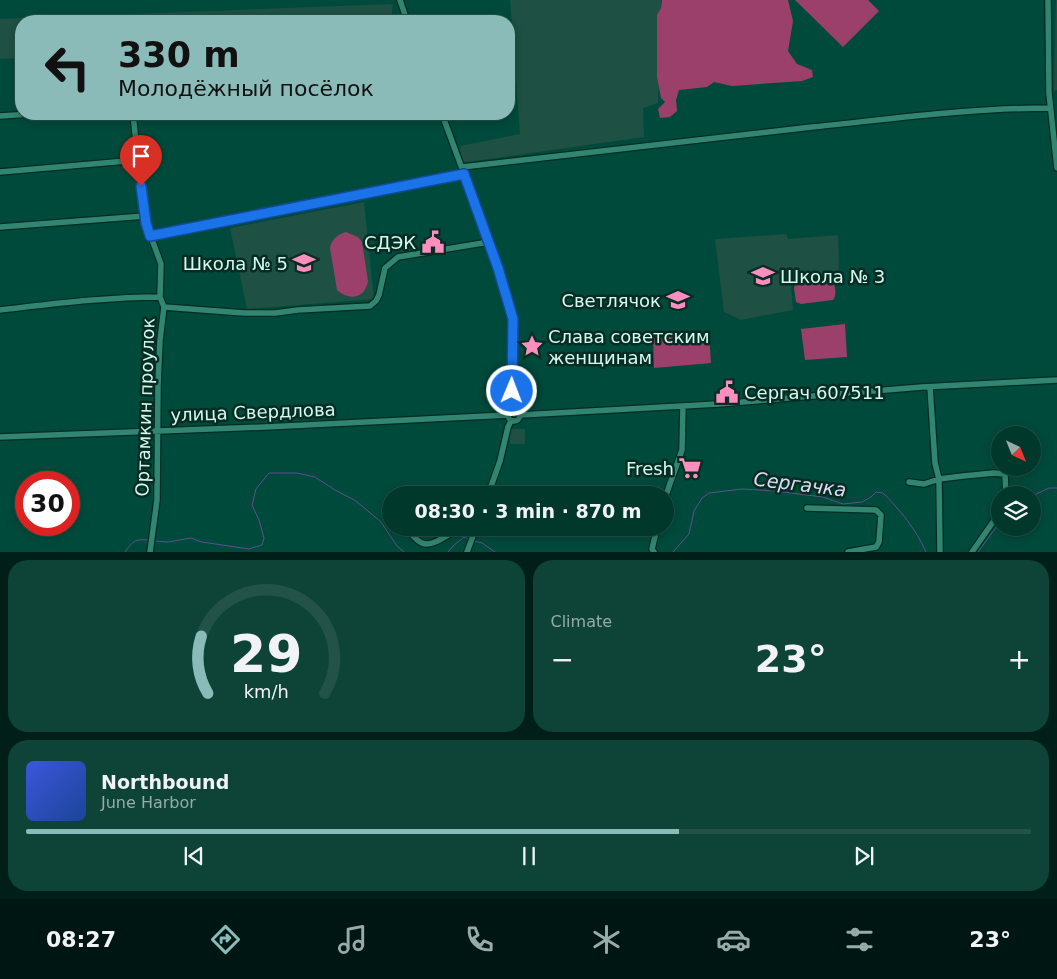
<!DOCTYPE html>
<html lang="en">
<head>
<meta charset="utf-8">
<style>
	:root { --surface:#00382c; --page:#0e4338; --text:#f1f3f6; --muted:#95aca9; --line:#225248; --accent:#8bbbb9 }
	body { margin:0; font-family:"DejaVu Sans",sans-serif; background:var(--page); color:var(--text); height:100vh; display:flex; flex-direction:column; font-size:19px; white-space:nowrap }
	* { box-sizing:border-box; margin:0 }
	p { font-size:16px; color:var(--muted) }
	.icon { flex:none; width:28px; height:28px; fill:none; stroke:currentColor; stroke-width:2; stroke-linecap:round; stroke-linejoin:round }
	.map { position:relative; height:552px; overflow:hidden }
	.side { display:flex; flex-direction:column; gap:8px; padding:8px; background:#001f18; flex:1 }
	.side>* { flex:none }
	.hud { position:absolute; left:15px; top:15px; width:500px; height:105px; border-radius:20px; box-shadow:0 2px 8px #0003,0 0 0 1px var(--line); background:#8bbbb9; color:#111; overflow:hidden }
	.needle { width:32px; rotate:137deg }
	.controls { position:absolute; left:991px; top:426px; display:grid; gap:10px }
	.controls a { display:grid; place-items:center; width:50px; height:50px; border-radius:50%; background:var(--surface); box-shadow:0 2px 8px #0003,0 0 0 1px var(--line); font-size:25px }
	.speed { position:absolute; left:15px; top:471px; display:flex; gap:10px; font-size:25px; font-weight:700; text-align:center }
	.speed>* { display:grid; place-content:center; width:65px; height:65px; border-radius:50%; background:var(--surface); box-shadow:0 2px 8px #0003,0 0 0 1px var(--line); line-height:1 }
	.speed .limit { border:8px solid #d22; background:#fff; color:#111 }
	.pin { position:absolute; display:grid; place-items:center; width:42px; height:42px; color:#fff; margin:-51px -21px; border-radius:50% 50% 50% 0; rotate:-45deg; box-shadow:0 0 5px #0007 }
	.pin .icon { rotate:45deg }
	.me { position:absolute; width:55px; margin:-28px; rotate:1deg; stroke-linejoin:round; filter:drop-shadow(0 0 4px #0008) }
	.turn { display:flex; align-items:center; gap:18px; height:105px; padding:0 20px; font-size:22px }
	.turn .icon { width:65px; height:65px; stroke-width:2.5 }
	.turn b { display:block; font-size:35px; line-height:42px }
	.big { font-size:38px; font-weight:600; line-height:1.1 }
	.side .tile { flex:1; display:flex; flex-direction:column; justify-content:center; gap:8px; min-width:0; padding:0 18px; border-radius:20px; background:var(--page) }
	.side .dial { align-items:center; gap:0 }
	.dial svg { height:130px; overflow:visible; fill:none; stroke:var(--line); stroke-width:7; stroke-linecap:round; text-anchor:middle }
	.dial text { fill:var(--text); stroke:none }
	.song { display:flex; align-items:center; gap:15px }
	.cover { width:60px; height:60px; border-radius:8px; background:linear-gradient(135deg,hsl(230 70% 55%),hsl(220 70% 35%)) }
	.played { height:5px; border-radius:2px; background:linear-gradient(90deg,var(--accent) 65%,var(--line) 65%) }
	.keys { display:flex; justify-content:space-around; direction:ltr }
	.heat { display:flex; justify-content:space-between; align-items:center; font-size:28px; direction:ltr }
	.side .tiles { flex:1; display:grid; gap:8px; grid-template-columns:1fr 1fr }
	.tile:last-child { grid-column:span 2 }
	.trip { position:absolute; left:382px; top:486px; width:292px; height:50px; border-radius:25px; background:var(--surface); box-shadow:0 2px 8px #0003,0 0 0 1px var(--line); font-weight:600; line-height:50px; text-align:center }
	.menu { display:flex; height:80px; justify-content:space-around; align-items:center; background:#001612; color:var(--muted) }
	.menu .icon { width:35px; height:35px }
	.menu .on { color:var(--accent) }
	.menu b { font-size:22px; color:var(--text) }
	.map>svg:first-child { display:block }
</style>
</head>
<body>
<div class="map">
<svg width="1057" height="552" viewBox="0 0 1057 552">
	<rect width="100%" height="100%" fill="#004a3b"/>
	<path fill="#1e5043" d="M 510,0 L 661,0 L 658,103 L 643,108 L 644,137 L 460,163 L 460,146 L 520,134 Z
		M 1056,0 L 1057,0 L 1057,90 L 1054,91 Z
		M 393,4 L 391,21 L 21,21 L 21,58 L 0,59 L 0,19 Z
		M 364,202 L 374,299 L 247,309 L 230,228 Z
		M 786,234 L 788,239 L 838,235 L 839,273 L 817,275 L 815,270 L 807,272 L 807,277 L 795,278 L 791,284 L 793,310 L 741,320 L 724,312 L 715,239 Z
		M 510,429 L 525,429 L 525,444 L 510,444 Z"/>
	<path fill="#9a406a" d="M 662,0 L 788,0 L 793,21 L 788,51 L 797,64 L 812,70 L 813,77 L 802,81 L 732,86 L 714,82 L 707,87 L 679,90 L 676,100 L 677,111 L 670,117 L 660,118 L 658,109 L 665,102 L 661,98 L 657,77 L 657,15 L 661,8 Z
		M 795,0 L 868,0 L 879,11 L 843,47 Z
		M 346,232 L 358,237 L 362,242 L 368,281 C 365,299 349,301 337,290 L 330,248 C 331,240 338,234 346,232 Z
		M 830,280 C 836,283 837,295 833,300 L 801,304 L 796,302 L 794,288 L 795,285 L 798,284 Z
		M 845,324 L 847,357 L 805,360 L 801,329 Z
		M 709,334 L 711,363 L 654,368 L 653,338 Z"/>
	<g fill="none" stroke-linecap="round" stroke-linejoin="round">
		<path stroke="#604f8e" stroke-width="1" d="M 1032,496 L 1049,488 L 1057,488
			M 154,541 L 168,542 L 191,538 L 202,542 L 249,549 L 262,545 L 264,538 L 259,520 L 252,505 L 256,489 L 269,473 L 297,473 L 315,477 L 335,490 L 356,501 L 381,522 L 397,546 L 404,552
			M 474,541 L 482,543 L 495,552
			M 125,552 C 133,540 136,539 150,540
			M 448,552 L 453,546 L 464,537 L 470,540
			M 673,552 L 689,534 L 694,511 L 702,498 L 709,493 L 742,489 L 775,491 L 823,497 L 843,504 L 862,502 L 871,497 L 876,492 L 883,493 C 900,510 916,529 926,552
			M 978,552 L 1000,522"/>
		<defs>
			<path id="minor" d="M 400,0 L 407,21
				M 1048,0 L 1049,93 L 1057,168
				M 133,114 L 139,171 L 146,223 L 161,264 L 160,297 L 164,307 L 160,340 L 158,385 L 157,500 L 150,552
				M 442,114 L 489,242 L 498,269 L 513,319 L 512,409
				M 0,116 L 30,114
				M 462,167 C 578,153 695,140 812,127 C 891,119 970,108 1050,108
				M 0,172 L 138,160
				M 0,227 L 145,216
				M 151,236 L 464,174
				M 164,307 L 244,313 L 275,313 L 298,310 L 370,306 L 376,301 L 379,295 L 385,268 L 398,257 L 489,242
				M 0,310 C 53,304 106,297 160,297
				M 930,387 L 935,463 L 939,479 L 940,552
				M508 415a6 6 0 1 1 12 0a6 6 0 1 1-12 0Z
				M 520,415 L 718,404 L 922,387 L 1057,380
				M 0,437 L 265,427 L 508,415
				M 909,482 L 924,484 L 939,479 L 963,476 L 994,473 L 1005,474 L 1006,495
				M 488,495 L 500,461 L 508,427 L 511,421
				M 666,495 L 682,450 L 683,406
				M 807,508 L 876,510 L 881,515 L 879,542 L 876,547 L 848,552
				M 409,532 C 413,536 417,541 422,543 C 432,548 450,533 459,528
				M 467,552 L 476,528
				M 654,552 L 652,549 L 657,528
				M 972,552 L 1000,512"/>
		</defs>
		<use href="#minor" stroke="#002d23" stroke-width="8"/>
		<use href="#minor" stroke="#328671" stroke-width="5.5"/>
	</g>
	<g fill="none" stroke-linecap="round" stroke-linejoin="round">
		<defs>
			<path id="route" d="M 141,186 L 146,223 L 150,236 L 464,174 L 498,268 L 513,319 L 512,391"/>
		</defs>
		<use href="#route" stroke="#114b97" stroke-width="12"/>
		<use href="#route" stroke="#1a73e8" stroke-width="9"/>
	</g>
	<defs>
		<symbol id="civic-bare" viewBox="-9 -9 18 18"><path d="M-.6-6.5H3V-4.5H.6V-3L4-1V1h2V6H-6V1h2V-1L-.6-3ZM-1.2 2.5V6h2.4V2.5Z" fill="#fd8ebf" stroke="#072c23" stroke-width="2.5" paint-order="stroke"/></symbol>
		<symbol id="school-bare" viewBox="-9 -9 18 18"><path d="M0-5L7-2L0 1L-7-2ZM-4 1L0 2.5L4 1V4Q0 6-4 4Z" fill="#fd8ebf" stroke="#072c23" stroke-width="2.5" paint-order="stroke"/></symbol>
		<symbol id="sight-bare" viewBox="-9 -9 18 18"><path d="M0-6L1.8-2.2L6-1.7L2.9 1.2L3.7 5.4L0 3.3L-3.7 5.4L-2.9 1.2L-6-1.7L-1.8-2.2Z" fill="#fd8ebf" stroke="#072c23" stroke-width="2.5" paint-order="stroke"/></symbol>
		<symbol id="supermarket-bare" viewBox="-9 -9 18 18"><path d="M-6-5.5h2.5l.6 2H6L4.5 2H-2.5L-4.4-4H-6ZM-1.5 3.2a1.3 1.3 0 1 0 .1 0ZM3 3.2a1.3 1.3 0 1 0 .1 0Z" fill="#fd8ebf" stroke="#072c23" stroke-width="2.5" paint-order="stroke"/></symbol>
	</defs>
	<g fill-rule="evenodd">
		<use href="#civic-bare" x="417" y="226" width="32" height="32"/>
		<use href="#school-bare" x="288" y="247" width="32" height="32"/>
		<use href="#school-bare" x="747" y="260" width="32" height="32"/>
		<use href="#school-bare" x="662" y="284" width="32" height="32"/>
		<use href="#sight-bare" x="516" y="330" width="32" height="32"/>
		<use href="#civic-bare" x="711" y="376" width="32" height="32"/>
		<use href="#supermarket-bare" x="674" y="452" width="32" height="32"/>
	</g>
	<g text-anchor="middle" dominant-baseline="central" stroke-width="5" stroke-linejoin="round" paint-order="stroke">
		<g font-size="18" fill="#d3faed" stroke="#072c23" text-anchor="end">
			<text x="416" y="242">СДЭК</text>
			<text x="288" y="263">Школа № 5</text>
			<text x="780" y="276" text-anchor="start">Школа № 3</text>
			<text x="661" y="300">Светлячок</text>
			<text x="548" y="336" text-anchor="start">Слава советским<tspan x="548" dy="21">женщинам</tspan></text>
			<text x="744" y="392" text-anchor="start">Сергач 607511</text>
			<text x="674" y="468">Fresh</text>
		</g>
		<g font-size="18" fill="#d3faed" stroke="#072c23">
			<text transform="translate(145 407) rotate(-88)">Ортамкин проулок</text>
			<text transform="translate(253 412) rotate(-2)">улица Свердлова</text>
		</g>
		<g font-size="19" font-style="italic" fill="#e0dcf5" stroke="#072c23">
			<text transform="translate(800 484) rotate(7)">Сергачка</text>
		</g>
	</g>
</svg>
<div class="controls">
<a><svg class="needle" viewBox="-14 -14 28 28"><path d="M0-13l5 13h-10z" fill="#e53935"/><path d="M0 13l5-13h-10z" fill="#95aca9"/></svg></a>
<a><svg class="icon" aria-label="layers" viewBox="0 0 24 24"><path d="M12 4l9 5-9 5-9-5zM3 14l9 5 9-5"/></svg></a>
</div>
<div class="speed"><div class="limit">30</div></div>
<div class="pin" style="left:141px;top:186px;background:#d93025"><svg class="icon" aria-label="arrive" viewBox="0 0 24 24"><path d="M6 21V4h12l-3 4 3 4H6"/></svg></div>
<svg class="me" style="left:512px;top:391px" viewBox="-20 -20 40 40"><circle r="17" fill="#1a73e8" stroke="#fff" stroke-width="3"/><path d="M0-11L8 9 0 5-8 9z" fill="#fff"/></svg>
<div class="trip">08:30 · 3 min · 870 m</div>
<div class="hud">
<div class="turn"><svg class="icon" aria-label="left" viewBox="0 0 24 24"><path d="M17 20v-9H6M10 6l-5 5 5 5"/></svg><div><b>330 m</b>Молодёжный посёлок</div></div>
</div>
</div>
<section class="side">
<div class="tiles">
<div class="tile dial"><svg viewBox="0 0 100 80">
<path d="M14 69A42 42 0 1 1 86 69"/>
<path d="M14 69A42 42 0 0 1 10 34" stroke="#8bbbb9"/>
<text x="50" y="56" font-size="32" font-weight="700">29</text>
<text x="50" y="72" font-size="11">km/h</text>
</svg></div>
<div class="tile"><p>Climate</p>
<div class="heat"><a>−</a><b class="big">23°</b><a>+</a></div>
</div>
<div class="tile">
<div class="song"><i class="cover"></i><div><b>Northbound</b><p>June Harbor</p></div></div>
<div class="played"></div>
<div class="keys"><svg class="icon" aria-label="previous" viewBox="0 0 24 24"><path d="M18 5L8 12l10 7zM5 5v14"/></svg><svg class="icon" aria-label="pause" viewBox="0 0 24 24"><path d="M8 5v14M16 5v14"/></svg><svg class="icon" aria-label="next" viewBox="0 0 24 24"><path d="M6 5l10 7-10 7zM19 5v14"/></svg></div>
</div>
</div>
</section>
<nav class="menu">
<b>08:27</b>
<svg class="icon on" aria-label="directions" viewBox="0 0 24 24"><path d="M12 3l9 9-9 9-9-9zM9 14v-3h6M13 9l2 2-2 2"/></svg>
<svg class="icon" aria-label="music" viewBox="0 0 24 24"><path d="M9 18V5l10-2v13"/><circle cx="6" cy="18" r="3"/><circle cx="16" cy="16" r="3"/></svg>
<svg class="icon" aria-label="phone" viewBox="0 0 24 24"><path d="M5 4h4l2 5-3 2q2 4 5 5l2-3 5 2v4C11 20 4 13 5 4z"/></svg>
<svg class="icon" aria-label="climate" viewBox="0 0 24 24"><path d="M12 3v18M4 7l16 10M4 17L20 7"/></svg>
<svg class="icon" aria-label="car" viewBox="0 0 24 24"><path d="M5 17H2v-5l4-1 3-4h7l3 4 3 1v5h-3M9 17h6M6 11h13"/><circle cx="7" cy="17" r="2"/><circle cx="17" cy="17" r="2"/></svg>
<svg class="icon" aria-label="filters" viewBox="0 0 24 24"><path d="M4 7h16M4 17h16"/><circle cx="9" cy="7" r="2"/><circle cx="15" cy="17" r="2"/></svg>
<b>23°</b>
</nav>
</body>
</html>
